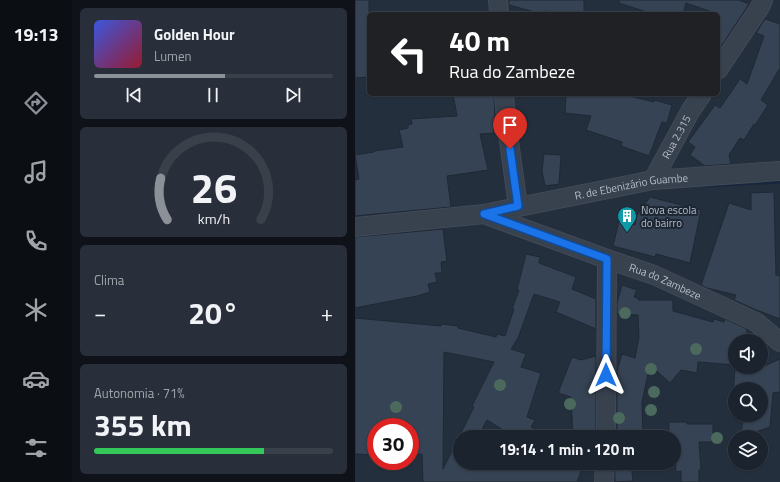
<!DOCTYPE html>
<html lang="pt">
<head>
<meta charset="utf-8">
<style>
	:root { --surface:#1b232e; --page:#282f3a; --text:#f1f3f6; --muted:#a0a4aa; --line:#39404a; --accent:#8c9099 }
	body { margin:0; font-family:"Titillium Web",sans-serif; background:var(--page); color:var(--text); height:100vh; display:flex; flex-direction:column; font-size:15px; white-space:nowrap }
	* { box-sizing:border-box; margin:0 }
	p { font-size:13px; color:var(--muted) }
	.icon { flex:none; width:22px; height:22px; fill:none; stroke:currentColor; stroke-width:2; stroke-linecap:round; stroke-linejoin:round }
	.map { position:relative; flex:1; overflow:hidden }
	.drawer { display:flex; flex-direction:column; gap:8px; padding:8px; background:#0f1319; width:283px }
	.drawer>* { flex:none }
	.hud { position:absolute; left:12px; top:12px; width:353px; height:84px; border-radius:6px; box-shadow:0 1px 3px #0004,0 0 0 1px var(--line); background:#202124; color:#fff; overflow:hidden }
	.tools { position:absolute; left:373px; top:334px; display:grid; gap:8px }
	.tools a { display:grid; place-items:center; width:40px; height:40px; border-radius:50%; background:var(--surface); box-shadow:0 1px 3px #0004,0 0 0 1px var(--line); font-size:20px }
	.speed { position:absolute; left:12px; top:418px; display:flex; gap:8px; font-size:20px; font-weight:700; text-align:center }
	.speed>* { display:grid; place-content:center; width:52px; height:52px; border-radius:50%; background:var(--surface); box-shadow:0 1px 3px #0004,0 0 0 1px var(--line); line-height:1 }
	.speed .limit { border:6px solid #d22; background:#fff; color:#111 }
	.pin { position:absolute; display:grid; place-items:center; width:34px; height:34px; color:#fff; margin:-41px -17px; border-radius:50% 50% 50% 0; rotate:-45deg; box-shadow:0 0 4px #0007 }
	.pin .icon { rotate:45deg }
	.me { position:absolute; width:44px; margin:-22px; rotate:0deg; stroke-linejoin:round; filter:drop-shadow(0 0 3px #0008) }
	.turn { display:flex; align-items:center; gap:14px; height:84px; padding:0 16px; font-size:18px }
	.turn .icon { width:52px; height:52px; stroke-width:2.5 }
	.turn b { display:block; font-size:28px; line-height:34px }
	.big { font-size:30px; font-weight:700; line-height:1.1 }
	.drawer .tile { flex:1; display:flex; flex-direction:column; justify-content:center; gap:6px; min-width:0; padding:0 14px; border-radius:6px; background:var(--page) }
	.drawer .dial { align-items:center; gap:0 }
	.dial svg { height:104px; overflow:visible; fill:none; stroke:var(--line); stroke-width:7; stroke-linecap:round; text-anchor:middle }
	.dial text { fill:var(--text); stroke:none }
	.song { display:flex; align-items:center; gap:12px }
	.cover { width:48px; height:48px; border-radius:6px; background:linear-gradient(135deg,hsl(230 70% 55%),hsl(350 70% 35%)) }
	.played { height:4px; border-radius:2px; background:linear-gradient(90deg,var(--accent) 55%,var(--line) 55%) }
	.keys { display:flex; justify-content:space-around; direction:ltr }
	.heat { display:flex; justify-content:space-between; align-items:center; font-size:22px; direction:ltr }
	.charge { height:6px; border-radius:3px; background:linear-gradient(90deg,#34c759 71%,var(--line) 0) }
	.trip { position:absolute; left:98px; top:430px; width:228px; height:40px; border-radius:20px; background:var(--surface); box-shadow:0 1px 3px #0004,0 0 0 1px var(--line); font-weight:700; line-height:40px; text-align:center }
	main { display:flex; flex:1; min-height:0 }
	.tabs { display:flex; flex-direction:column; width:72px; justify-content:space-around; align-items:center; background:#0b0e12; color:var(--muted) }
	.tabs .icon { width:28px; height:28px }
	.tabs .selected { color:var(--accent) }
	.tabs b { font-size:18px; color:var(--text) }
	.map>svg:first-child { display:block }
</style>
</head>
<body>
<main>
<nav class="tabs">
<b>19:13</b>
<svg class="icon selected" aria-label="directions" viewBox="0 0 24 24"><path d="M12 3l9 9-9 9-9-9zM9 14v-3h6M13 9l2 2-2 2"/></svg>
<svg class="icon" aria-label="music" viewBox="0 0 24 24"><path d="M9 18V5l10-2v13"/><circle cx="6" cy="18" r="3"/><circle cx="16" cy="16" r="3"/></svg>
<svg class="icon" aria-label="phone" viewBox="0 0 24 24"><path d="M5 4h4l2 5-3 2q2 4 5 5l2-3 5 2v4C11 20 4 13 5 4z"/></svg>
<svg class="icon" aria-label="climate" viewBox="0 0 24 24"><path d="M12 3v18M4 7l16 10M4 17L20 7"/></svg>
<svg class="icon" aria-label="car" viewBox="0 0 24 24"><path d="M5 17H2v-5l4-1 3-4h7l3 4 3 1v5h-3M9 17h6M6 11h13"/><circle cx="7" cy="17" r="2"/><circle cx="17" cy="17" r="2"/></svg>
<svg class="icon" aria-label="filters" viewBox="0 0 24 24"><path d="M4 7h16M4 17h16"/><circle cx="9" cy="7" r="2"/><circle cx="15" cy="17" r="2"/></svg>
</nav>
<section class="drawer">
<div class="tile">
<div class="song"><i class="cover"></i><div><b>Golden Hour</b><p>Lumen</p></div></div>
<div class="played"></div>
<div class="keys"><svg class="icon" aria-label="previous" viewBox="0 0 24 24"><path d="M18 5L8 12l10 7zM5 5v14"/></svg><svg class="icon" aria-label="pause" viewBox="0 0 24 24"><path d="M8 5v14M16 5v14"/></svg><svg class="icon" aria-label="next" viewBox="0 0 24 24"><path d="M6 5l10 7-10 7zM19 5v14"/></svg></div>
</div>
<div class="tile dial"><svg viewBox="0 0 100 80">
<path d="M14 69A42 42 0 1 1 86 69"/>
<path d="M14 69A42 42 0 0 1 9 37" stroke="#8c9099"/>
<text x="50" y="56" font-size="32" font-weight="700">26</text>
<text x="50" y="72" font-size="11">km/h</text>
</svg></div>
<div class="tile"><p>Clima</p>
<div class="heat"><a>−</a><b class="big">20°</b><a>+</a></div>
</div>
<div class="tile"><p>Autonomia · 71%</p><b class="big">355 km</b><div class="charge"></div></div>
</section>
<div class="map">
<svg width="425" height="482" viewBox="0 0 425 482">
	<rect width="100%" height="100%" fill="#242f3e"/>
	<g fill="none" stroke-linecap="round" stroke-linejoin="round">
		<path stroke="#17263c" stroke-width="5" d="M 351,185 L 425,181"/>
	</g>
	<path fill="#364354" stroke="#1f2835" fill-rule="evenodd" d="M 0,0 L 14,0 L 14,77 L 0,78 Z
		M 154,0 L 229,0 L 229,13 L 212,13 L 190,11 L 190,14 L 187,14 L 154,5 Z
		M 264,0 L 384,0 L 394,4 L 363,51 L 363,14 L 331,3 L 328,14 L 298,14 L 264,3 Z
		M 410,19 L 425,24 L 425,68 L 406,100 L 413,105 L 400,125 L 399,124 L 389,140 L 385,138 L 374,155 L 376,164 L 350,166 L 335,155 L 340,147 L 333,142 L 360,105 L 365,108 L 385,79 L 392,84 L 409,36 L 401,33 Z
		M 98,94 L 139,94 L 140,120 L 138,121 L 139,133 L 125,134 L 133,170 L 92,176 L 96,207 L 0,216 L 0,180 L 4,179 L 0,155 L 19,152 L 19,151 L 48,147 L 44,130 L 53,128 L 53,125 L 57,124 L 56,119 L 102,116 Z
		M 211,94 L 266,94 L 299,102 L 299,100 L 317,105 L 312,123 L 307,122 L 294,156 L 266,146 L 267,142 L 231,130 L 236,116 L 210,113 Z
		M 189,154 L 206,155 L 204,184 L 190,186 L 187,171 Z
		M 419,192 L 421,275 L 425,276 L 425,319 L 399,309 L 379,300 L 381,295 L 352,288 L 346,285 L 374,203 L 396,210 L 396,193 Z
		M 295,197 L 346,210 L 335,263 L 301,254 L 300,257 L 258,246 L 264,221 L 280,225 L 282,215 Z
		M 88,229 L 92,261 L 86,262 L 87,273 L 80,273 L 82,282 L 73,284 L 75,292 L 62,296 L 0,308 L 0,237 Z
		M 171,254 L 185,257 L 184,263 L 221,277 L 217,289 L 241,299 L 241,329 L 201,312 L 205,302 L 179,294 L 163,338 L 156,349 L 171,354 L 166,367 L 186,373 L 172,417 L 180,420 L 176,427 L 200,437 L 159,437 L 132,420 L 123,437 L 105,437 L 105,463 L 229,463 L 222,482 L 68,482 L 67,454 L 55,455 L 55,427 L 21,427 L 21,455 L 0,454 L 0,318 L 86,326 L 86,324 L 103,326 L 103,328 L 141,337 L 142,334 L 150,336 L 159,309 L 157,309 L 164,290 L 162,290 ZM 89,352 L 139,362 L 117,406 L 119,407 L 88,469 Z
		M 267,285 L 282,290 L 279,297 L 283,298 L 283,300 L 318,300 L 318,311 L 358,322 L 359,319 L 369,322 L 370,319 L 392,329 L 390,341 L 380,341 L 380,365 L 343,362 L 342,373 L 326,370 L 315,383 L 295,365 L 287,402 L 288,437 L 262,437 L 262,371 L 267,354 L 280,358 L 284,337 L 283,315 L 262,314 L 262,303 Z
		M 241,356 L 241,428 L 237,437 L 218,437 L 216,397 L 203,393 L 217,357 L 226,360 Z
		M 425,359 L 425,392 L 418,393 L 415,427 L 386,437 L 388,415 L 406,415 L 406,389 L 380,389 L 380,398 L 378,397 L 380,367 L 407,367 Z
		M 314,422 L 332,422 L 332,424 L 358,424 L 358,442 L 344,442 L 346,470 L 344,470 L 344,482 L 326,482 L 326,471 L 321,472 L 319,437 L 314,437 Z
		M 260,463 L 276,463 L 278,481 L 260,482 Z"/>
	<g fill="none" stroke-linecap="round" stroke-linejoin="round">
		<defs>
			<g id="minor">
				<path d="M 143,0 L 144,14"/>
				<path d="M 363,70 L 405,7 L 408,0"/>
				<path d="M 149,94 L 151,120 L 163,206"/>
				<path id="s1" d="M 298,180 L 336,110 L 347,94"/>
				<path id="s2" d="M 129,214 L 298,180 L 425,171"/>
				<path id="s3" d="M 0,227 L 129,214 L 252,259 L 299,275 L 401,322 L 425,342"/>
				<path d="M 251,437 L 252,259"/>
				<path d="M 249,482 L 250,463"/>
			</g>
		</defs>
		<use href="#minor" stroke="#414a57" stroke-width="20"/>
		<use href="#minor" stroke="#38414e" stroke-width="18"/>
	</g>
	<g fill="#4b6a5d">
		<circle cx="270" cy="313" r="6"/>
		<circle cx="341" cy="349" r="6"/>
		<circle cx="296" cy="369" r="6"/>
		<circle cx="145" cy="385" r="6"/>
		<circle cx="299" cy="392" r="6"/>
		<circle cx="215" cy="404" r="6"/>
		<circle cx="41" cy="407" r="6"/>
		<circle cx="296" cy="410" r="6"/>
		<circle cx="264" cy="418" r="6"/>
		<circle cx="362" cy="438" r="6"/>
	</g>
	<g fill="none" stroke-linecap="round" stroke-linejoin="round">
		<defs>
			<path id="route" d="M 155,149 L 163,206 L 129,214 L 252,259 L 251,375"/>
		</defs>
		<use href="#route" stroke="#114b97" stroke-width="10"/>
		<use href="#route" stroke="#1a73e8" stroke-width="7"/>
	</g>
	<defs>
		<symbol id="building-pin" viewBox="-11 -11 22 30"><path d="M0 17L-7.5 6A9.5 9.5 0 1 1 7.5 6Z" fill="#0f9aa8" stroke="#1d2633"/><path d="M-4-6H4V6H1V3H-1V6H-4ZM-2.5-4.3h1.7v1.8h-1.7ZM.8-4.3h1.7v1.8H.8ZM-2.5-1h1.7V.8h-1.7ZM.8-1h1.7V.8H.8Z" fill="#fff"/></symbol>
	</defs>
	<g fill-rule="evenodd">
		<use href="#building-pin" x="261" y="205" width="22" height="30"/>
	</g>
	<g text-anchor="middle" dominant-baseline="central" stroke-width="4" stroke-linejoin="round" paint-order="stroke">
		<g font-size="11" fill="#b4bcc9" stroke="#1d2633">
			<text stroke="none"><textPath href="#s1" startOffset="49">Rua 2.315</textPath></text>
			<text stroke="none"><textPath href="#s2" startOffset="150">R. de Ebenizário Guambe</textPath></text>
			<text stroke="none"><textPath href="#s3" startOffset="323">Rua do Zambeze</textPath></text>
		</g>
		<g font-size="11" fill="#b4bcc9" stroke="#1d2633" text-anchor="start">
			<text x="286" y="210">Nova escola<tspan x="286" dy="13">do bairro</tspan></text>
		</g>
	</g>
</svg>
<div class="tools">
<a><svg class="icon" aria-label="sound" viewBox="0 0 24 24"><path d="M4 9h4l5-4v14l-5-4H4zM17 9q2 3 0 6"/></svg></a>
<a><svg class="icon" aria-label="search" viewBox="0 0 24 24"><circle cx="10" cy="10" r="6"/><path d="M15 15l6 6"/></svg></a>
<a><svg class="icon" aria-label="layers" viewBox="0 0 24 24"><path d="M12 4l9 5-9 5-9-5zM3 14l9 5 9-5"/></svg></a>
</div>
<div class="speed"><div class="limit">30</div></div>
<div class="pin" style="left:155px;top:149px;background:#d93025"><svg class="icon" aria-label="arrive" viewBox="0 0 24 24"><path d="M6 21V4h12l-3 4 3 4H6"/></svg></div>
<svg class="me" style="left:251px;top:375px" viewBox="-20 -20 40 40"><path d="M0-17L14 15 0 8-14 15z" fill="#1a73e8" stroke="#fff" stroke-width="4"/></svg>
<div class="trip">19:14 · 1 min · 120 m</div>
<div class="hud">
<div class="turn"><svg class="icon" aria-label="left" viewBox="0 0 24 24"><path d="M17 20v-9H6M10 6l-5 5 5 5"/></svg><div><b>40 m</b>Rua do Zambeze</div></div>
</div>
</div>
</main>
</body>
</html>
